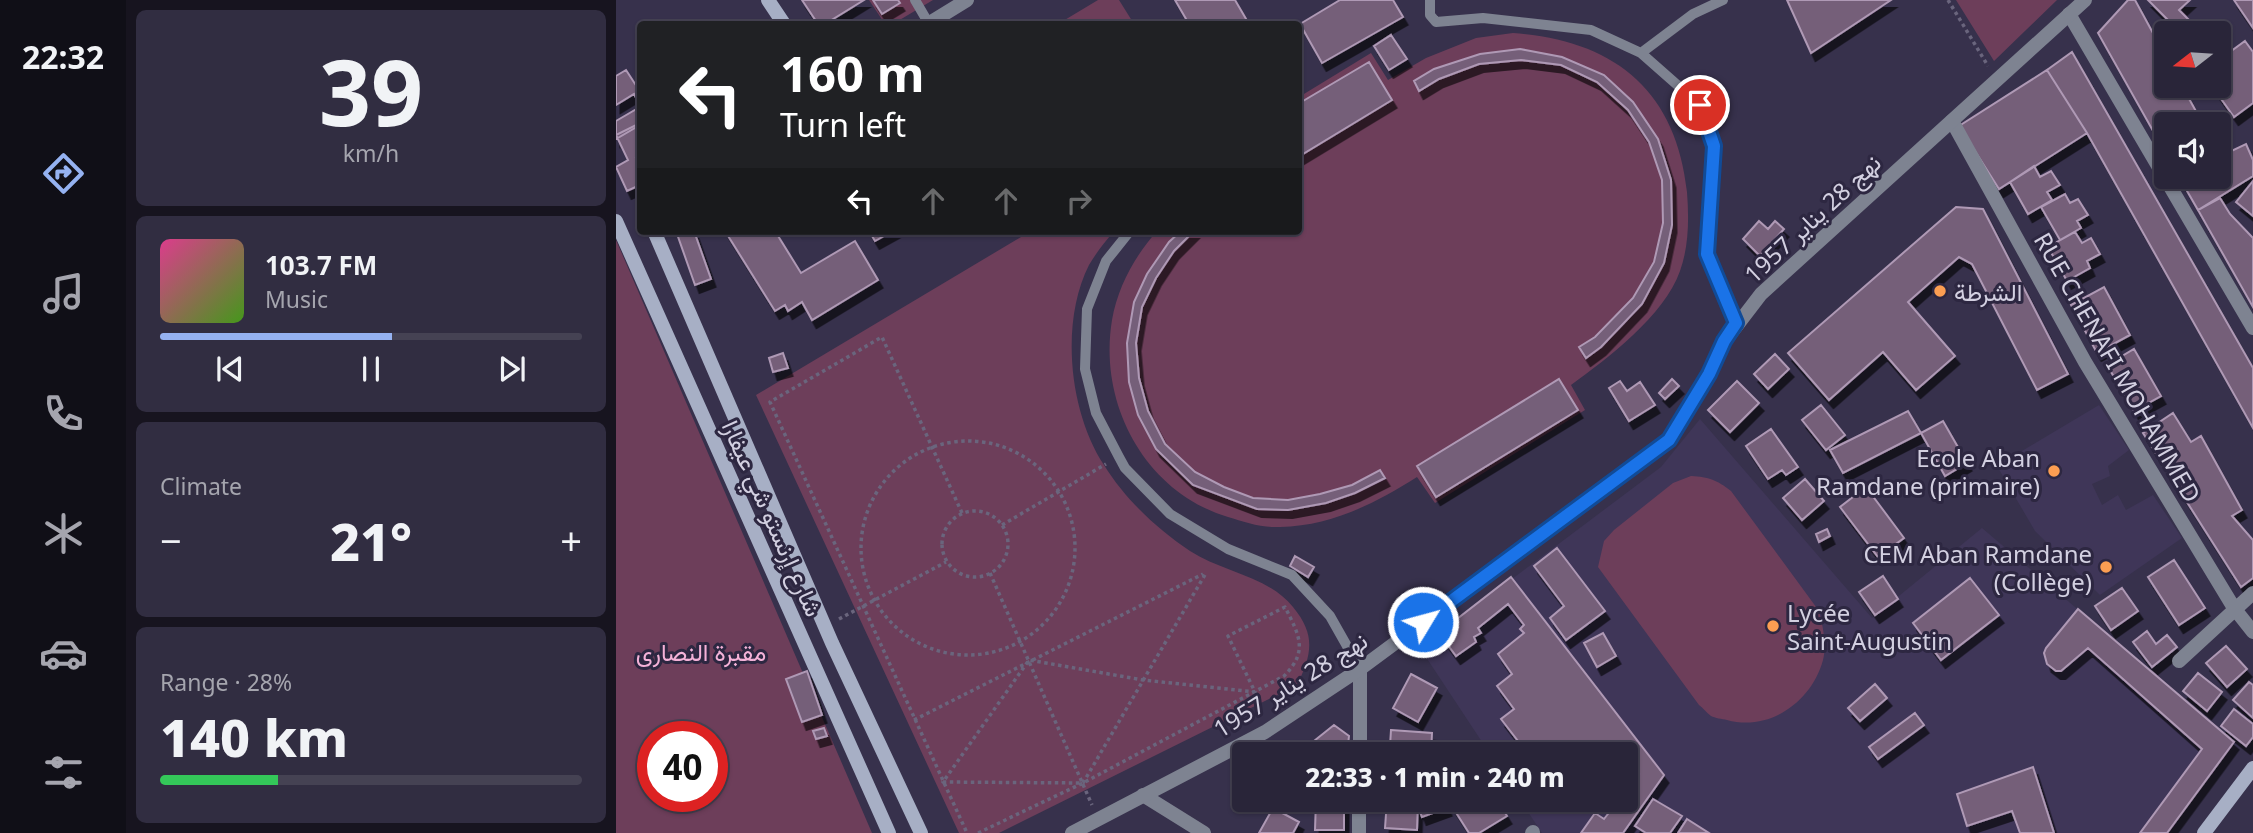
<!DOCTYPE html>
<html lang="en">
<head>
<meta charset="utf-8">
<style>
	:root { --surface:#292539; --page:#312d41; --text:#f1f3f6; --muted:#a5a5ae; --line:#454253; --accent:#95b2f1 }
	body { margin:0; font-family:"Noto Sans",Vazirmatn,sans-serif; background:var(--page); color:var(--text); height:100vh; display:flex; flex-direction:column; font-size:26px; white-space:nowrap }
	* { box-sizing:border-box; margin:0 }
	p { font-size:23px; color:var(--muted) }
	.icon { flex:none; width:38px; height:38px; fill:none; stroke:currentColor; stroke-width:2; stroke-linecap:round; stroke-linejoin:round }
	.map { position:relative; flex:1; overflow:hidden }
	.sheet { display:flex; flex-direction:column; gap:10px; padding:10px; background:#17141f; width:490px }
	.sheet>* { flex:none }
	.guide { position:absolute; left:21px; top:21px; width:665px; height:214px; border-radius:7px; box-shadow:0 2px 5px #0004,0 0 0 2px var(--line); background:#202124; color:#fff; overflow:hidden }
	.needle { width:46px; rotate:253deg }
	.tools { position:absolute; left:1538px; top:21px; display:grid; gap:14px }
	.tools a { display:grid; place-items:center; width:77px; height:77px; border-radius:7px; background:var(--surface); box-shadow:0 2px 5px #0004,0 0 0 2px var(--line); font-size:35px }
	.speed { position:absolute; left:21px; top:721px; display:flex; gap:14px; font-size:35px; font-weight:700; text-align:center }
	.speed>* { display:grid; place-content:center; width:91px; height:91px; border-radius:50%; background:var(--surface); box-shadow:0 2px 5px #0004,0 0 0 2px var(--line); line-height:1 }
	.speed .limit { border:10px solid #d22; background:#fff; color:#111 }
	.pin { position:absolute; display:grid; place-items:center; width:60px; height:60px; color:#fff; margin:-30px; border:4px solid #fff; border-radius:50%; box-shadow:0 2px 7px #0007 }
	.me { position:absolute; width:77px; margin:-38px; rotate:53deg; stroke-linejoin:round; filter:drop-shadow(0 0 5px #0008) }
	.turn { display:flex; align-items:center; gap:24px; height:147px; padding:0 28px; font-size:32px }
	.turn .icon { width:91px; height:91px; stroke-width:2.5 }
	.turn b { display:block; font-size:49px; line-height:60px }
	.lanes { display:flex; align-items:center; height:66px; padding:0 28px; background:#0003; justify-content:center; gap:35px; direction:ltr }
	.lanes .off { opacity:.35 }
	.big { font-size:52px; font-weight:800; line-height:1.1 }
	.sheet .card { flex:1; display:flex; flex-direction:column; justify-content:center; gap:10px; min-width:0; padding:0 24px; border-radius:10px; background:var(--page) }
	.sheet .dial { align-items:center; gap:0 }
	.dial b { font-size:91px; line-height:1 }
	.song { display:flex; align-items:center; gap:21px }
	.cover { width:84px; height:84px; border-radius:10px; background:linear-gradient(135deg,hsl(330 70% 55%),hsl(100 70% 35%)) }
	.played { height:7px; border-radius:4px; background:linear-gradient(90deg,var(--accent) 55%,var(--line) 55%) }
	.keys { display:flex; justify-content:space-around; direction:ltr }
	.heat { display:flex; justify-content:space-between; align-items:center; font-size:38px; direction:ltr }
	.charge { height:10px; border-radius:5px; background:linear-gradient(90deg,#34c759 28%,var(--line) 0) }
	.trip { position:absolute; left:616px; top:742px; width:406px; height:70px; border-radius:7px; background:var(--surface); box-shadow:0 2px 5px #0004,0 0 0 2px var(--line); font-weight:800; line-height:70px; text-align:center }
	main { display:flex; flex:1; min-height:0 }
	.tab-bar { display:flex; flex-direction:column; width:126px; justify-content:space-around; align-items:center; background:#100f17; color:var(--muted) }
	.tab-bar .icon { width:49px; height:49px }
	.tab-bar .selected { color:var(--accent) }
	.tab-bar b { font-size:32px; color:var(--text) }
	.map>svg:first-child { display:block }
</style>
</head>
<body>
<main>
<nav class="tab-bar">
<b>22:32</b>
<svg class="icon selected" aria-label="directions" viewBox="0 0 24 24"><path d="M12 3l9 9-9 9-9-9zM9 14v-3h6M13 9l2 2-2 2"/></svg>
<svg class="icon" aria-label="music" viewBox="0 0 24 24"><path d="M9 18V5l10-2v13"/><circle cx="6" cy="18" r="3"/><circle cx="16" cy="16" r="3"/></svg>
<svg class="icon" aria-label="phone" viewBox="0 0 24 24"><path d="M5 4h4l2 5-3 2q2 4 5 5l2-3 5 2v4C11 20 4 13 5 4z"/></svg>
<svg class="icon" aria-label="climate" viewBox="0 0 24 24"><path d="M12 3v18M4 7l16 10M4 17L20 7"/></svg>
<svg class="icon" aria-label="car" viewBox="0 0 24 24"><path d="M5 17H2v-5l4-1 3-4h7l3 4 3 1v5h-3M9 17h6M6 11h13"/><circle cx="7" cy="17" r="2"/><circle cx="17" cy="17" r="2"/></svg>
<svg class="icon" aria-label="filters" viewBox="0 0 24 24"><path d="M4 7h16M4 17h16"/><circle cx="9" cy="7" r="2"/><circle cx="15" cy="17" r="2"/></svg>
</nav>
<section class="sheet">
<div class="card dial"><b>39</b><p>km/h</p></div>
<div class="card">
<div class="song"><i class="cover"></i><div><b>103.7 FM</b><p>Music</p></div></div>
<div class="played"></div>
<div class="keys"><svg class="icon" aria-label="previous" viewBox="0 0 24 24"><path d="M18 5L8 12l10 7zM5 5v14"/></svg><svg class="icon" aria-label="pause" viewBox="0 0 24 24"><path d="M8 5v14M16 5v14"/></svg><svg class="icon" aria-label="next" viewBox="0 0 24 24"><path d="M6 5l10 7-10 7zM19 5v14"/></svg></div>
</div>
<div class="card"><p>Climate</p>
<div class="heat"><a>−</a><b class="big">21°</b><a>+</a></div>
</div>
<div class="card"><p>Range · 28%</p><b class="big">140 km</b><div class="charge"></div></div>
</section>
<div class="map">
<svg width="1637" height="833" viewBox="0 0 1637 833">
	<defs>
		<filter id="shadow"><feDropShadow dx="4.5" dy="8" stdDeviation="0" flood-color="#0009"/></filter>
	</defs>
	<rect width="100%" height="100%" fill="#37314c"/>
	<path fill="#3f3658" d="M 1483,405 L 1513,450 L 1492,466 L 1494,476 L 1476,484 L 1486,505 L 1502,495 L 1510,510 L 1537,495 L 1566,538 L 1484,595 L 1419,531 L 1381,466 Z
		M 1084,419 L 1256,618 L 1366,528 L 1618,742 L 1551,833 L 926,833 L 904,800 L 1010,800 L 1010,754 L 874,754 L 804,648 L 1045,467 Z"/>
	<path fill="#6d3e5a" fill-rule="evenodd" d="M 253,0 L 317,0 L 277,24 L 269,24 Z
		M 482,0 L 503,0 L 518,24 L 442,24 Z
		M 1340,0 L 1441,0 L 1378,61 Z
		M 897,33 C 997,40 1060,89 1071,192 C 1073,218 1073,246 1064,271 C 1048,316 992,358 955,385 L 969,410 L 819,503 L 801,477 C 758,504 715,526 664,527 C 646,528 628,522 612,517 C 529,492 482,404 496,320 C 502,286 519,256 541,231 L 682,231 L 683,97 L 755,53 L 772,80 L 810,58 L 860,38 Z
		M 415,231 L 498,231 C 489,242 480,253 473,265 C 444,322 453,412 488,465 C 509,499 541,529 574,551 C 606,572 652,576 677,607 C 700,635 696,654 681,685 L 383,833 L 343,833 L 140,395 Z
		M 0,240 L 256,833 L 0,833 ZM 37,737 L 96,737 L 96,796 L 37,796 Z
		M 1075,476 C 1093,477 1101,480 1115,491 L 1203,611 C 1207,627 1211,644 1207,660 C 1196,701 1154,732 1111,720 C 1106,719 1099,718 1095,716 C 1091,713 1087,708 1083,705 L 982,567 L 988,541 L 998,530 L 1057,483 Z"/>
	<path fill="#745f79" stroke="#af99b5" stroke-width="2" filter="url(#shadow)" d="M 186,0 L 248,0 L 209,24 L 202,24 Z
		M 257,0 L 282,0 L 284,3 L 266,14 Z
		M 559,0 L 619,0 L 633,24 L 573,24 Z
		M 724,0 L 777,0 L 787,17 L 706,63 L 684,24 Z
		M 1171,0 L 1275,0 L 1195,53 Z
		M 1512,0 L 1519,0 L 1550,57 L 1550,86 L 1566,86 L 1587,124 L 1550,124 L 1550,154 L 1482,33 Z
		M 1532,0 L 1574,0 L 1563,10 L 1574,21 L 1563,31 Z
		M 1618,0 L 1637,0 L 1637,28 Z
		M 775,35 L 791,59 L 773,70 L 758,46 Z
		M 1629,41 L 1637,52 L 1637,103 L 1618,117 L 1596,86 L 1603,86 L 1603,60 Z
		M 904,49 L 946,57 L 988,75 L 1017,102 L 1042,139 L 1055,180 L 1056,225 L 1048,263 L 1026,304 L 985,347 L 970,358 L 963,347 L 979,337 L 1017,298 L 1038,262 L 1047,223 L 1046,180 L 1033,142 L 1012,110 L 981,82 L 945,65 L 905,60 L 863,64 L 823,79 L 803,91 L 798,81 L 818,69 L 864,54 Z
		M 1456,52 L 1637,368 L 1637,428 L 1471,133 L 1431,70 Z
		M 753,62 L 776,100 L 682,157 L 682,104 Z
		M 10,70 L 23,90 L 24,89 L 24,105 L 18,94 L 0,105 L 0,76 Z
		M 1431,70 L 1471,133 L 1383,189 L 1343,126 Z
		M 24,107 L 24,125 L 0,139 L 0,121 Z
		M 24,123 L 24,156 L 20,158 L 24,168 L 24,185 L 11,191 L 0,167 L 12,160 L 0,135 Z
		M 1630,144 L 1637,160 L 1637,176 L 1582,210 L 1563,177 L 1603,177 L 1603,153 L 1605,156 Z
		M 1418,166 L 1424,177 L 1435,171 L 1444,185 L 1431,192 L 1436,200 L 1412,214 L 1394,182 Z
		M 1637,181 L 1637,216 L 1620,202 Z
		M 1449,194 L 1454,203 L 1462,199 L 1472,215 L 1461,221 L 1465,228 L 1444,240 L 1425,207 Z
		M 1604,198 L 1614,214 L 1637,238 L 1637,307 L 1582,210 Z
		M 1340,207 L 1367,209 L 1452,374 L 1421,390 L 1356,264 L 1343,257 L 1292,302 L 1339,356 L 1300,390 L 1267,352 L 1213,400 L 1172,353 Z
		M 1143,221 L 1152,229 L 1159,221 L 1168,229 L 1144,256 L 1127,239 Z
		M 60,231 L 78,231 L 95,279 L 79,285 Z
		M 109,231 L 159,231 L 185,273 L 239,241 L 262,280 L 196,320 L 186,302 L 172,311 L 169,305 L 159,311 Z
		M 253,231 L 277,231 L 259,241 Z
		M 565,231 L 578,231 L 558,251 L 540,278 L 526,307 L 520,343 L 523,378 L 532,411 L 549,444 L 579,472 L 608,487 L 637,498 L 672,500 L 704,494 L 736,485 L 764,470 L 769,478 L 739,493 L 710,503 L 672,510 L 641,509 L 577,485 L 540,449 L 522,415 L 513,382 L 511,343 L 518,302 L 531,274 L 553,242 Z
		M 1459,232 L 1466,243 L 1475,238 L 1484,254 L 1471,261 L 1474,268 L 1451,281 L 1432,247 Z
		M 1488,287 L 1514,335 L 1481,353 L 1455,305 Z
		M 1518,349 L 1545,396 L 1518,411 L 1491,365 Z
		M 167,353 L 172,368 L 157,372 L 153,358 Z
		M 1159,354 L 1173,369 L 1152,389 L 1138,374 Z
		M 943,379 L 962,410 L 820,497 L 801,466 Z
		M 1056,379 L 1063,386 L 1049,399 L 1043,393 Z
		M 1004,381 L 1011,391 L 1024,382 L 1039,405 L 1013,421 L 993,388 Z
		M 1121,381 L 1143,403 L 1114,432 L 1092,410 Z
		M 1205,405 L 1229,435 L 1210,450 L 1186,420 Z
		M 1292,411 L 1305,433 L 1227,473 L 1214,450 Z
		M 1557,413 L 1575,442 L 1585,436 L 1626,510 L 1616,516 L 1637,540 L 1637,578 L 1625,587 L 1527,433 Z
		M 1327,421 L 1351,463 L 1329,476 L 1305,433 Z
		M 1155,429 L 1182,467 L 1170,475 L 1166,470 L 1152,479 L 1130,446 Z
		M 1189,479 L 1208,501 L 1186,520 L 1167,498 Z
		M 1250,487 L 1288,538 L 1262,557 L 1224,507 Z
		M 1211,529 L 1214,536 L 1203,542 L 1200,534 Z
		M 941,548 L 989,611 L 950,640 L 934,618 L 948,606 L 918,566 Z
		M 679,556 L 698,567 L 692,577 L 674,566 Z
		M 1558,560 L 1589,608 L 1563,625 L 1532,577 Z
		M 1267,576 L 1282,599 L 1259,615 L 1243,592 Z
		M 895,577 L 1048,775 L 1007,833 L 965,833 L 979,813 L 988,819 L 1003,800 L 1010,800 L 1010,791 L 1023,774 L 1010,754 L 997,754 L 996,752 L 993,754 L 933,754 L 929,749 L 922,754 L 912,754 L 885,719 L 898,709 L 881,686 L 896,674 L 882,654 L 908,633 L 904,629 L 908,625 L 892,604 L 862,628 L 865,633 L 858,637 L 860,642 L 840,656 L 823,633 Z
		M 1354,578 L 1383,615 L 1325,660 L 1297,623 Z
		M 1506,588 L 1522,611 L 1495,630 L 1479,606 Z
		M 1462,609 L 1618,742 L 1551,833 L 1524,833 L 1586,749 L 1472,648 L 1445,671 L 1440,671 L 1431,664 L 1428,653 L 1430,648 Z
		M 1531,631 L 1540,644 L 1551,635 L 1561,647 L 1536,667 L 1517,642 Z
		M 987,633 L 1000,656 L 981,667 L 968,643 Z
		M 1610,646 L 1631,669 L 1611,687 L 1590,663 Z
		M 191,671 L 206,715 L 186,722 L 170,679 Z
		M 1582,673 L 1606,692 L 1591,711 L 1567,691 Z
		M 795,674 L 821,688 L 802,722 L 777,708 Z
		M 1633,682 L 1637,685 L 1637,718 L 1617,700 Z
		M 1259,684 L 1271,698 L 1244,721 L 1232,708 Z
		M 1618,709 L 1637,724 L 1637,737 L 1630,746 L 1605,726 Z
		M 1299,713 L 1308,725 L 1262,759 L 1253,747 Z
		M 718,725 L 733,736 L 731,754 L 694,754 L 688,749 Z
		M 208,728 L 211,736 L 200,739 L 197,731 Z
		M 775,730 L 816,733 L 815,754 L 790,754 L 790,747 L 774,746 Z
		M 1417,767 L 1438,833 L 1404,833 L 1396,811 L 1351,826 L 1341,794 Z
		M 1037,799 L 1066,816 L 1054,833 L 1030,833 L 1019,826 Z
		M 700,800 L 728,800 L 728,830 L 699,830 Z
		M 771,800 L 802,801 L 801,830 L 769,828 Z
		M 813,800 L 828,800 L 831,808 L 806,817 L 801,804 Z
		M 832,800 L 881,800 L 891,816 L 863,833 L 853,833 Z
		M 657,808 L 683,822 L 677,833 L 643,833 Z
		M 1071,819 L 1093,833 L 1062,833 Z"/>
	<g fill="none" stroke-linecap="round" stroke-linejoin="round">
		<path stroke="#6a657d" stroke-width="3.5" stroke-dasharray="3.5 3.5" stroke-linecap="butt" d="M 1332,0 L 1372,66
			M245 548a107 107 0 1 1 214 0a107 107 0 1 1-214 0Z
			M326 544a33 33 0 1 1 66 0a33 33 0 1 1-66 0Z
			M 346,513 L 266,337 L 154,402 L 351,833
			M 386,525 L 490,464
			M 374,573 L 476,805
			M 223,619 L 330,562
			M 298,720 L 587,574
			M 362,833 L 467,783 L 668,676 C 693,651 683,635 669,607 L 612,636 L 639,692 L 527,680 L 413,660 L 327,782 L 467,783 L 590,573"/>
		<path stroke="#7e8391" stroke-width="10" d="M 299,0 L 313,24
			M 814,0 L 814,15 L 820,22 L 867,18 L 975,30 L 1025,53
			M 1107,0 L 1077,14 L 1025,53 L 1084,105 L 1098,146 L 1091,254 L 1120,323
			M 514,231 L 490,261 L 471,309 L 469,369 L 480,413 L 503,457 L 509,468 L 554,514 L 612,549 L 676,575 L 714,616 L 744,669"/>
		<path stroke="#7e8391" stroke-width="14" d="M 1453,14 L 1637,328
			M 312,24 L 351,0
			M 1336,121 L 1469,362 L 1618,608 L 1637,632
			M 1563,661 L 1637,593
			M 744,754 L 744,669
			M 527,795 L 588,833
			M 743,833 L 743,800
			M 916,833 L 917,832"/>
		<path stroke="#7e8391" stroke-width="14" d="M 456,833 L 649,732 L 744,669 L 1053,440 L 1093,374 L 1109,341 L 1145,294 L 1469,0"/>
		<path stroke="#a7afc5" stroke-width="14" d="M 152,0 L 168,24
			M 0,221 L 273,833
			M 38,231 L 216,643 L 305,833
			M 1588,833 L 1637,768"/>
	</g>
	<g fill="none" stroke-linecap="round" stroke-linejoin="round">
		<defs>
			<path id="route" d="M 807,622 L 1053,440 L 1093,374 L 1108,341 L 1120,323 L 1091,254 L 1098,146 L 1084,105"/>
		</defs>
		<use href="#route" stroke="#114b97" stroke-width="18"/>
		<use href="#route" stroke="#1a73e8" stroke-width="12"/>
	</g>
	<g fill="#fc9e52" stroke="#2d2741" stroke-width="2.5">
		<circle cx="1324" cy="291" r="7"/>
		<circle cx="1438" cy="471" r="7"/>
		<circle cx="1490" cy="567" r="7"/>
		<circle cx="1157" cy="626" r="7"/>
	</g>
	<g text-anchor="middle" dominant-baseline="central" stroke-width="6" stroke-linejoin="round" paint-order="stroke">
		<g font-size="24" fill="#d3d0e1" stroke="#2d2741">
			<text transform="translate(1196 218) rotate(-43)">نهج 28 يناير 1957</text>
			<text transform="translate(1502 367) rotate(60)">RUE CHENAFI MOHAMMED</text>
			<text transform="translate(157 518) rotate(66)">شارع إرنستو شي عيفارا</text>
			<text transform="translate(674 684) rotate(-32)">نهج 28 يناير 1957</text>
		</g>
		<g font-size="24" fill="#d3d0e1" stroke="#2d2741" text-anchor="start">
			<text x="1338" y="291">الشرطة</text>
			<text x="1424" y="457" text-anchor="end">Ecole Aban<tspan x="1424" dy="28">Ramdane (primaire)</tspan></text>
			<text x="1476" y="553" text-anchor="end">CEM Aban Ramdane<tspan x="1476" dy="28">(Collège)</tspan></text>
			<text x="1171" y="612">Lycée<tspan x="1171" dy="28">Saint-Augustin</tspan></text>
		</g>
		<g font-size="24" fill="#f4b2d8" stroke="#2d2741">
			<text x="85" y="651">مقبرة النصارى</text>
		</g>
	</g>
</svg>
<div class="tools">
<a><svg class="needle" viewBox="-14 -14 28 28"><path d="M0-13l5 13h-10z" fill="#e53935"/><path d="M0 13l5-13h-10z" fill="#a5a5ae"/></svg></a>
<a><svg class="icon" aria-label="sound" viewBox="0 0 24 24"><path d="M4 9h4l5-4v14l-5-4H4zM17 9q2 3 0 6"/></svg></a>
</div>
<div class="speed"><div class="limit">40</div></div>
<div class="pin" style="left:1084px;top:105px;background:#d93025"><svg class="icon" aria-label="arrive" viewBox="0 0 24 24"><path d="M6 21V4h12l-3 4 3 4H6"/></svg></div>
<svg class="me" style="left:807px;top:622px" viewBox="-20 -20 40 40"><circle r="17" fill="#1a73e8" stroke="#fff" stroke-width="3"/><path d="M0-11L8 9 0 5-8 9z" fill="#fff"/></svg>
<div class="trip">22:33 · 1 min · 240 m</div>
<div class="guide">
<div class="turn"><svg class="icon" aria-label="left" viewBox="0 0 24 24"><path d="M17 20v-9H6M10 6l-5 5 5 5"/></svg><div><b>160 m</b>Turn left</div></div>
<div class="lanes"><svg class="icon" aria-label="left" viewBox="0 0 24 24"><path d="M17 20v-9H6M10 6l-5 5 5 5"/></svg><svg class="icon off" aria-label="ahead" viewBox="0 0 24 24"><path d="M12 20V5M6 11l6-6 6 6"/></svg><svg class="icon off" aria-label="ahead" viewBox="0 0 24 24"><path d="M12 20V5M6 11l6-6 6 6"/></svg><svg class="icon off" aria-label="right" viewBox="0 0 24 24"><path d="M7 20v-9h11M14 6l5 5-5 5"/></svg></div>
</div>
</div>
</main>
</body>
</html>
